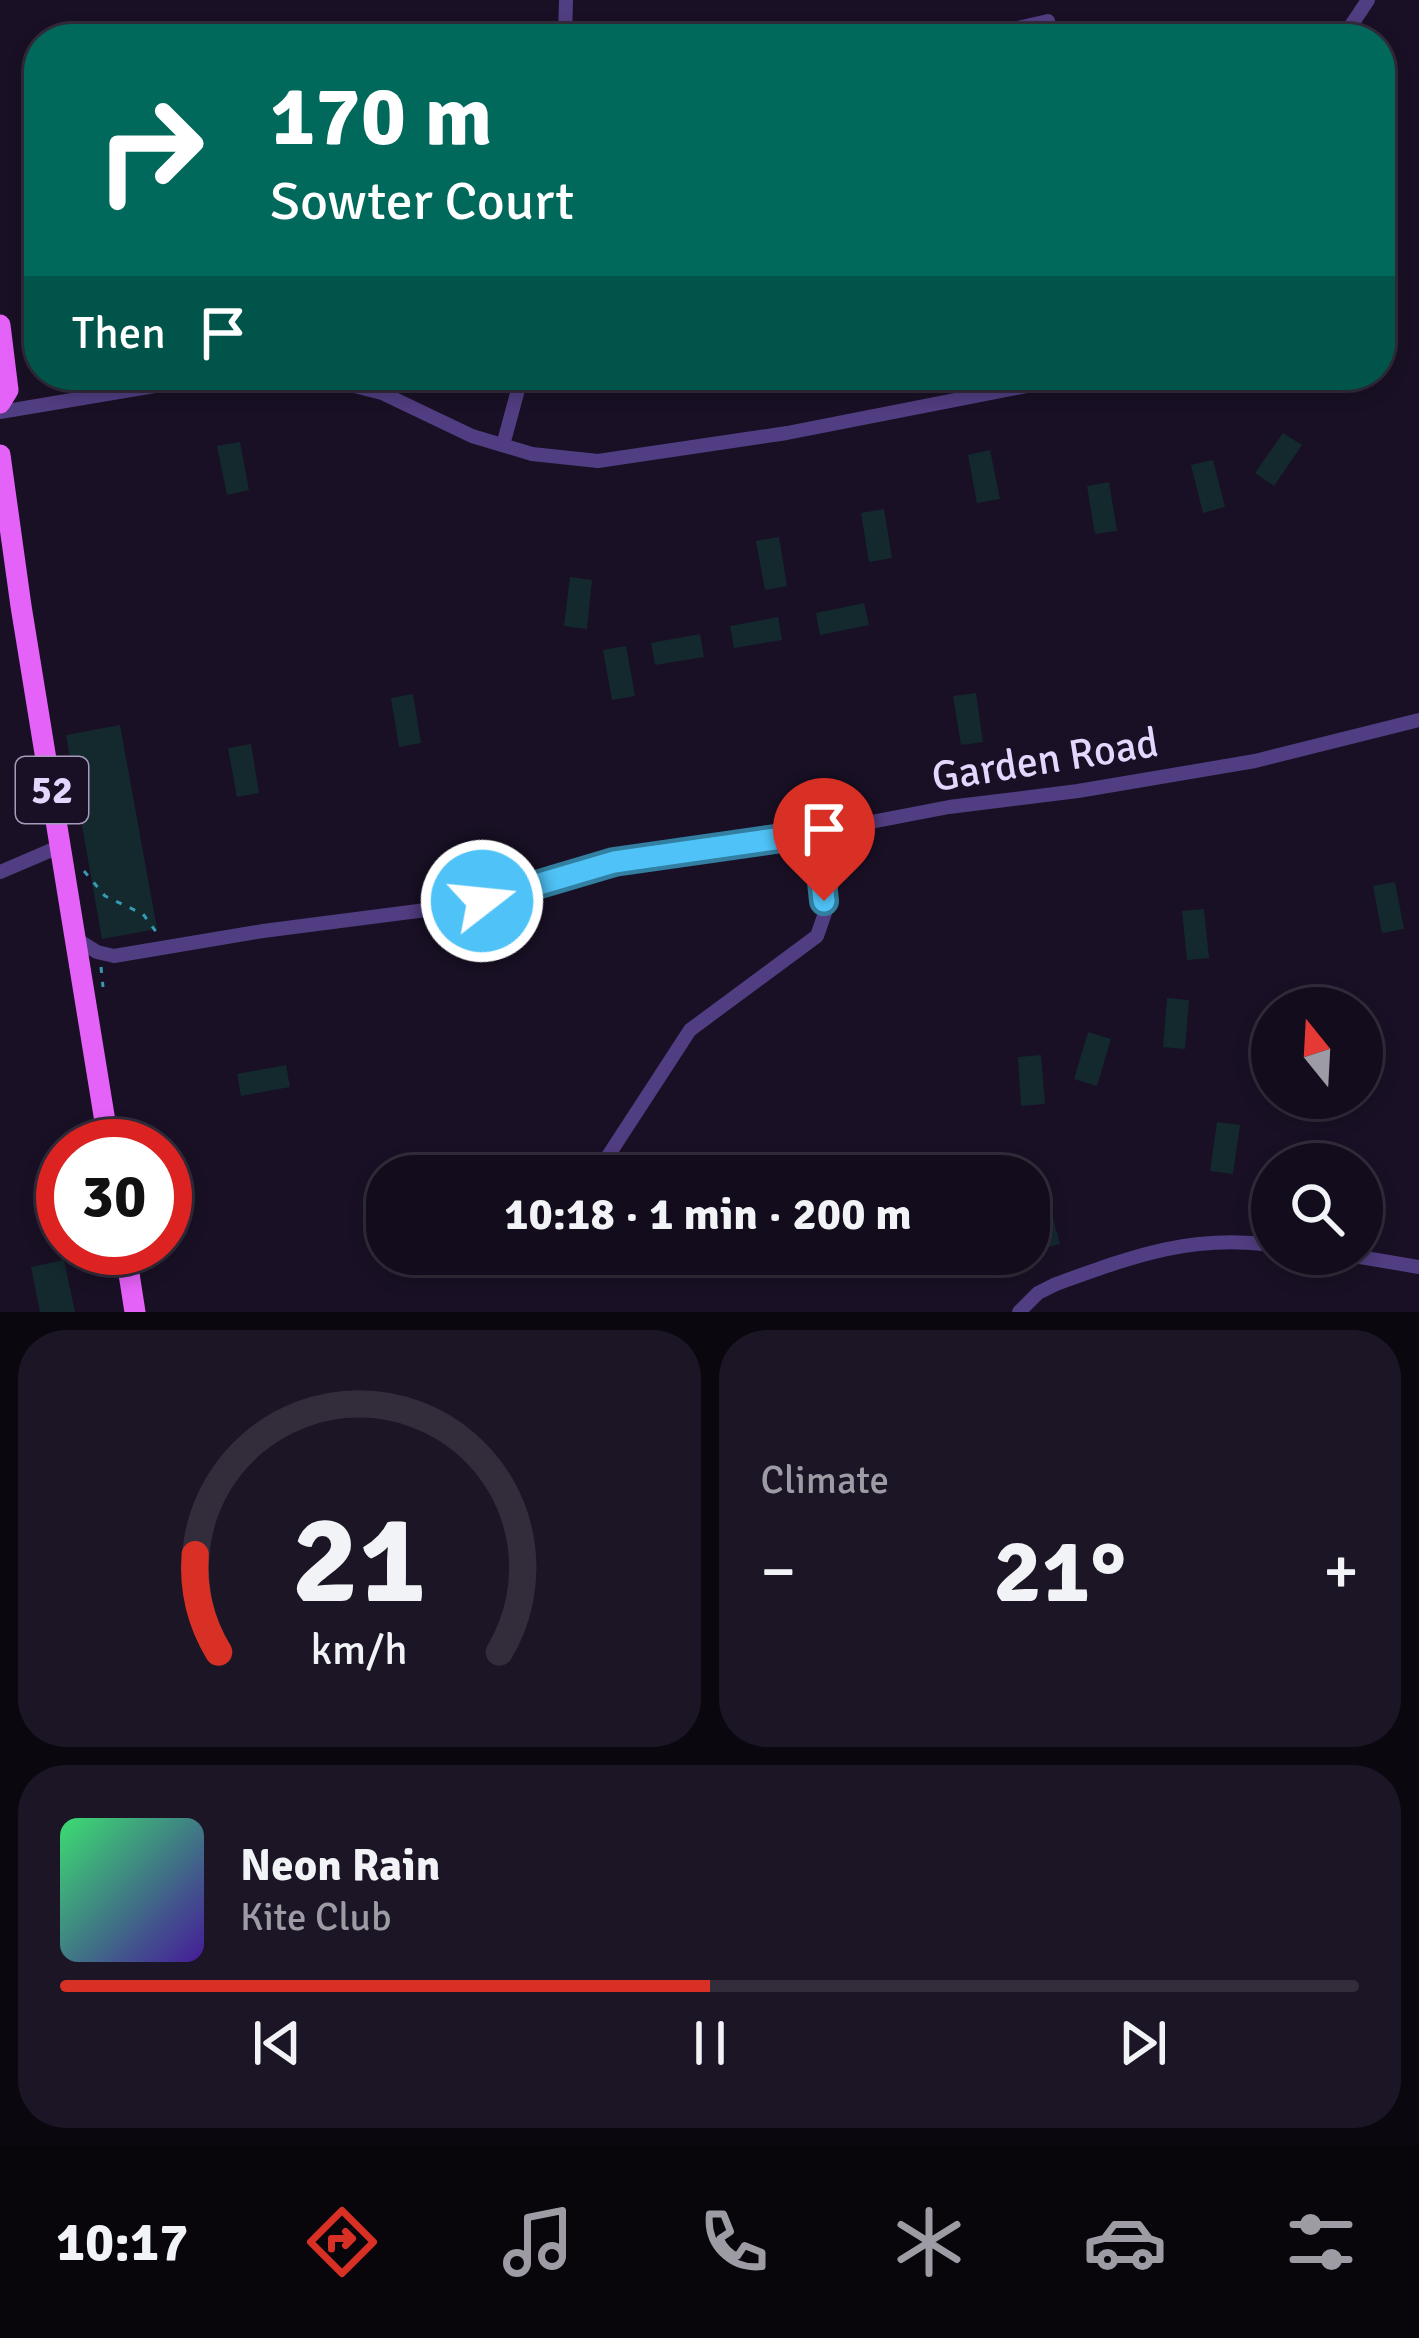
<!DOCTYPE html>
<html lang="en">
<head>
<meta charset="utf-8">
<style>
	:root { --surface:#130c1c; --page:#1c1525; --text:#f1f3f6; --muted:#9d9ba3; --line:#322c3b; --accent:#d93025 }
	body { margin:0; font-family:Signika,sans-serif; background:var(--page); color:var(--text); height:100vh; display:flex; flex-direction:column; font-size:45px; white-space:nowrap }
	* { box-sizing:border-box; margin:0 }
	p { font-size:39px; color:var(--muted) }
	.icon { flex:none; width:66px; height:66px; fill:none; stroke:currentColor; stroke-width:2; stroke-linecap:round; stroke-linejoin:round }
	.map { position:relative; height:1312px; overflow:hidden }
	.details { display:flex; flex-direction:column; gap:18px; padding:18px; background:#0a070f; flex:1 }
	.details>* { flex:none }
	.guide { position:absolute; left:24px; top:24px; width:1371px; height:366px; border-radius:48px; box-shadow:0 6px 18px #0003,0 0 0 3px var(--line); background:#00695c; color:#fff; overflow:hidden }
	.needle { width:78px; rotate:342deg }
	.tools { position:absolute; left:1251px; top:987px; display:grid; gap:24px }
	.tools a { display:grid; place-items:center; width:132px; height:132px; border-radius:50%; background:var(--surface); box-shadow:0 6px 18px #0003,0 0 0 3px var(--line); font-size:60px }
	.speed { position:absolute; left:36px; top:1119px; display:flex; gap:24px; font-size:60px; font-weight:700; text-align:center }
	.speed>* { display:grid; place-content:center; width:156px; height:156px; border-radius:50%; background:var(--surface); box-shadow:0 6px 18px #0003,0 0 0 3px var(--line); line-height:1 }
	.speed .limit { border:18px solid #d22; background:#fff; color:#111 }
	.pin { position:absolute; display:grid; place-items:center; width:102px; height:102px; color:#fff; margin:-123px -51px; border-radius:50% 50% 50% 0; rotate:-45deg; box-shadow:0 0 12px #0007 }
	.pin .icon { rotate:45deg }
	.me { position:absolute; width:132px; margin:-66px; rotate:74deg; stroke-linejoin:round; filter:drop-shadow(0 0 9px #0008) }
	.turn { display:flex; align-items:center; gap:42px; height:252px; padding:0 48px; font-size:54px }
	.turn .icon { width:156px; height:156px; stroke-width:2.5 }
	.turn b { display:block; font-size:84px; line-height:102px }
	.then { display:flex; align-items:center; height:114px; padding:0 48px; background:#0003; gap:24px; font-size:45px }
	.big { font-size:90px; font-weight:700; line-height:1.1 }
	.details .tile { flex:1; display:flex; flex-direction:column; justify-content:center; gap:18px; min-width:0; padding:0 42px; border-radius:48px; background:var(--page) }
	.details .dial { align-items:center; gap:0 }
	.dial svg { height:312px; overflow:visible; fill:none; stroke:var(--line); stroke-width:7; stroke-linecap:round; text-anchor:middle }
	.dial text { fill:var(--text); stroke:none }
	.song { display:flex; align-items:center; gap:36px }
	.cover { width:144px; height:144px; border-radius:18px; background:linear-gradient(135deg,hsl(140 70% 55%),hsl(260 70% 35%)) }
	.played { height:12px; border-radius:6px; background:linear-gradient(90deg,var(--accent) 50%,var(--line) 50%) }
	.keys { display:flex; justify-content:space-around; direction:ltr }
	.heat { display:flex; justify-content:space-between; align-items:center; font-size:66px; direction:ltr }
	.details .tiles { flex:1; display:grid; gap:18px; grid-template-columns:1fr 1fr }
	.tile:last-child { grid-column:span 2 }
	.trip { position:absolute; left:366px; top:1155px; width:684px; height:120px; border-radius:48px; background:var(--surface); box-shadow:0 6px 18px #0003,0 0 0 3px var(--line); font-weight:700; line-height:120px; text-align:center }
	.tabs { display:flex; height:192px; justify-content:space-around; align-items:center; background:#08050b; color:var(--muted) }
	.tabs .icon { width:84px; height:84px }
	.tabs .current { color:var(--accent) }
	.tabs b { font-size:54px; color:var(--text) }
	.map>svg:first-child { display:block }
</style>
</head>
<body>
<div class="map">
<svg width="1419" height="1312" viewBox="0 0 1419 1312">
	<rect width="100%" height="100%" fill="#191025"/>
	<path fill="#13292e" d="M 1283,433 L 1302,445 L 1274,486 L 1255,473 Z
		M 240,442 L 249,490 L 227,495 L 217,446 Z
		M 990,450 L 1000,499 L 977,503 L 968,455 Z
		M 1213,460 L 1225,507 L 1203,513 L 1191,465 Z
		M 1109,482 L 1117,531 L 1095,534 L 1087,486 Z
		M 884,509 L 892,558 L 869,562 L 861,513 Z
		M 779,537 L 787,586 L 765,590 L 756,541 Z
		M 570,577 L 592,580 L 587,629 L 564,626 Z
		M 864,603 L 869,625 L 820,635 L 816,613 Z
		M 778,617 L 782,640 L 734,648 L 730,626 Z
		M 700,634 L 704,657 L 655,665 L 651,643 Z
		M 626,646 L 635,696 L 612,700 L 603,650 Z
		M 976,693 L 983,742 L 961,745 L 953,696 Z
		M 413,694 L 421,743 L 399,747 L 391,698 Z
		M 120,725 L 157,929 L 102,939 L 66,735 Z
		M 251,744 L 259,793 L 237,797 L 228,748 Z
		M 1395,882 L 1404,929 L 1382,933 L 1373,886 Z
		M 1204,909 L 1209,958 L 1187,960 L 1182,911 Z
		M 1167,998 L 1189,1000 L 1185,1049 L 1163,1047 Z
		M 1088,1032 L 1111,1039 L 1097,1086 L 1074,1079 Z
		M 1041,1055 L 1045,1104 L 1021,1106 L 1018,1057 Z
		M 286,1065 L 290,1087 L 241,1096 L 237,1074 Z
		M 1217,1122 L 1240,1125 L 1233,1174 L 1210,1171 Z
		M 1047,1196 L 1060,1244 L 1038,1250 L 1029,1201 Z
		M 64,1260 L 75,1312 L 40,1312 L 31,1267 Z"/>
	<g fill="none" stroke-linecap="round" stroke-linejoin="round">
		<path stroke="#359ab2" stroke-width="3" stroke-dasharray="6 9" stroke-linecap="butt" d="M 84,871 L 105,896 L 143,914 L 157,933
			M 101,967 L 103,987"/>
		<path stroke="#513d81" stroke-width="14" d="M 565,39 L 566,0
			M 970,39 L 1048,21
			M 1342,39 L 1368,0
			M 311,375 L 382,393 L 472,436 L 532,454 L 598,461 L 787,433 L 1083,375
			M 0,412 L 220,375
			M 503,445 L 522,375
			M 0,872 L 61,846
			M 76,939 L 97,952 L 114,956 L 263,931 L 457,906 L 614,862 L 767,842 L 949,807 L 1078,791 L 1255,761 L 1419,720
			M 595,1176 L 690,1030 L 817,936 L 825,913 L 817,833
			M 1342,1254 L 1419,1267
			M 1019,1312 L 1038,1293 L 1056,1284 C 1131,1257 1190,1234 1272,1245"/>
		<path stroke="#e562f8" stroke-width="21" d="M 0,325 L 8,390 L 0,403
			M 0,455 L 21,606 L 109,1146
			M 125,1248 L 135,1312"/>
	</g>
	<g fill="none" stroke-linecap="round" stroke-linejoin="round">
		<defs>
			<path id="route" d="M 482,901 L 614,862 L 817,833 L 824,901"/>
		</defs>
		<use href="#route" stroke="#337fa1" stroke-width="30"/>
		<use href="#route" stroke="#4fc3f7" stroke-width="21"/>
	</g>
	<g text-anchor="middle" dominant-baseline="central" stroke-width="12" stroke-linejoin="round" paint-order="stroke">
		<rect fill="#191025" stroke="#a79bbc" stroke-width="3" x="16" y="757" width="72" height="66" rx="9"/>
		<g font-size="39" font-weight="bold" fill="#e4d6fd">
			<text x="52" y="790">52</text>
		</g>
		<g font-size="42" fill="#e4d6fd" stroke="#191025">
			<text transform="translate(1045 760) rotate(-9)">Garden Road</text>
		</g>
	</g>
</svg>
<div class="tools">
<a><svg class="needle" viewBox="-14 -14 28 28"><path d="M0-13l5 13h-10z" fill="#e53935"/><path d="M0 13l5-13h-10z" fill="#9d9ba3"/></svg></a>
<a><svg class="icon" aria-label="search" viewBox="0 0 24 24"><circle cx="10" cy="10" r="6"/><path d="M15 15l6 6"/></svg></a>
</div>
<div class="speed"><div class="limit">30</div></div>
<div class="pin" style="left:824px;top:901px;background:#d93025"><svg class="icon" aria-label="arrive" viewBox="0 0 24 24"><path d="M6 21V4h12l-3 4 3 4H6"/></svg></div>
<svg class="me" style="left:482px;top:901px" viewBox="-20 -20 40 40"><circle r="17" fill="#4fc3f7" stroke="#fff" stroke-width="3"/><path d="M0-11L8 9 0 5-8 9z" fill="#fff"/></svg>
<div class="trip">10:18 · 1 min · 200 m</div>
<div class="guide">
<div class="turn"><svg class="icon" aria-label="right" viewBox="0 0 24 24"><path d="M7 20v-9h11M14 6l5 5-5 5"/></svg><div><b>170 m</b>Sowter Court</div></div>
<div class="then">Then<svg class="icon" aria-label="arrive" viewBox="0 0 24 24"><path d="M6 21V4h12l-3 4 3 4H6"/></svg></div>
</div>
</div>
<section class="details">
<div class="tiles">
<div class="tile dial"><svg viewBox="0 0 100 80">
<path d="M14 69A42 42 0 1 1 86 69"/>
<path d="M14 69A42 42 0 0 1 8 44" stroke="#d93025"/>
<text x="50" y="56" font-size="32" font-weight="700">21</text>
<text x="50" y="72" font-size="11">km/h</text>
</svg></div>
<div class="tile"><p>Climate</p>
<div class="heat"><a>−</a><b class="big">21°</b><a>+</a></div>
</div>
<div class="tile">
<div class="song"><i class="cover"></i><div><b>Neon Rain</b><p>Kite Club</p></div></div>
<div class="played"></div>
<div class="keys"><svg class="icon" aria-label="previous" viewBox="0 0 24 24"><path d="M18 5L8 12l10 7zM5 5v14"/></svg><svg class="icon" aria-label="pause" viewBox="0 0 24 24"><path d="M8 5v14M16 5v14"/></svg><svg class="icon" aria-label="next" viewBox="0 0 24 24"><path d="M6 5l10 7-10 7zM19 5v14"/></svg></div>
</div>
</div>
</section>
<nav class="tabs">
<b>10:17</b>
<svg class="icon current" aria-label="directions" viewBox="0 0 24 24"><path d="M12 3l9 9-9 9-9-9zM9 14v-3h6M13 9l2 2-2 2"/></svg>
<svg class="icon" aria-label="music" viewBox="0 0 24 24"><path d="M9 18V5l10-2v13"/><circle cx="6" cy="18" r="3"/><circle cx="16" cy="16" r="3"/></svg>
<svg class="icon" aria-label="phone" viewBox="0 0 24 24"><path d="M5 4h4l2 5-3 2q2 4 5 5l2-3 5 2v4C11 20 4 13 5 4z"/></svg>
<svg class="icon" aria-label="climate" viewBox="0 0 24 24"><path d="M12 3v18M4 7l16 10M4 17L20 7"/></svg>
<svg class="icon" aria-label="car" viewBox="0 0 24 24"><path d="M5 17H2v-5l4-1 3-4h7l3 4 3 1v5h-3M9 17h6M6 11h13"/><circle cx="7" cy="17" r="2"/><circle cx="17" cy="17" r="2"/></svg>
<svg class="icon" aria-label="filters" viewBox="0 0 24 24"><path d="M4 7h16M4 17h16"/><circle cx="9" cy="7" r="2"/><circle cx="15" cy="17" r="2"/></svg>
</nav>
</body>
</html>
